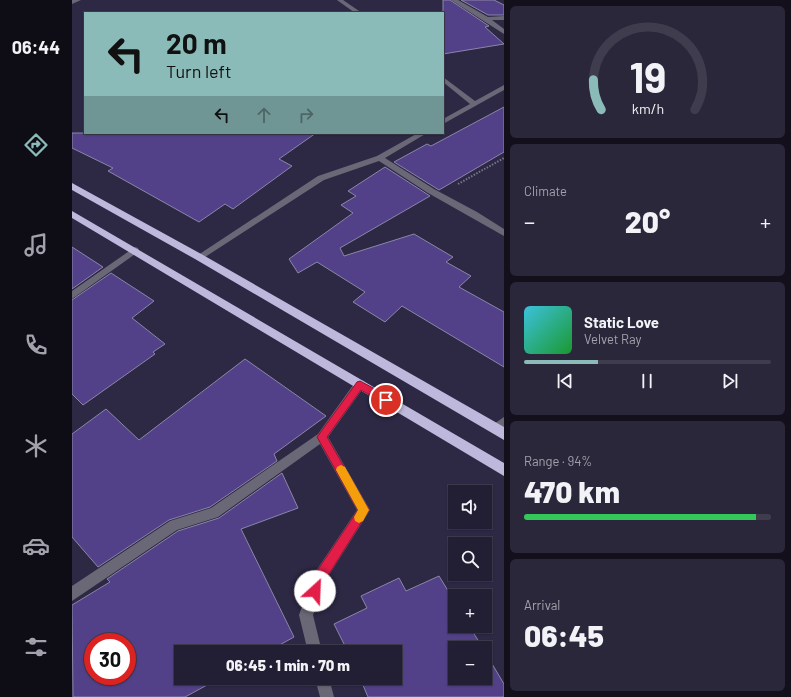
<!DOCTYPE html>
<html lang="en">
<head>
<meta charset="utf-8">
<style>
	:root { --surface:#221e33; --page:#2a273b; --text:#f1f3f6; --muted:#a2a2ac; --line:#3f3c4e; --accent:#8bbbb9 }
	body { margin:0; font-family:Barlow,sans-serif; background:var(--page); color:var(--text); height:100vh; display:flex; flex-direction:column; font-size:15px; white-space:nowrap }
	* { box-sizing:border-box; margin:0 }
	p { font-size:13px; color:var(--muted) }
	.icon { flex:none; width:22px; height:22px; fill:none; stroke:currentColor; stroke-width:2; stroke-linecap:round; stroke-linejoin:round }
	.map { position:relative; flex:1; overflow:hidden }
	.side { display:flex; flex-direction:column; gap:6px; padding:6px; background:#13101c; width:287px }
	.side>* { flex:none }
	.hud { position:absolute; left:12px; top:12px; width:360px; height:122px; border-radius:0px; box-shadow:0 1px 3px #0004,0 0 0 1px var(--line); background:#8bbbb9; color:#111; overflow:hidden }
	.buttons { position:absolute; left:376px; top:485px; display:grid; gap:8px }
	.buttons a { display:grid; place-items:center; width:44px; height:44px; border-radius:0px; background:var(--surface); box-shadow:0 1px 3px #0004,0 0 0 1px var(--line); font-size:20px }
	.speed { position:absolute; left:12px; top:633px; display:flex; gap:8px; font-size:20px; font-weight:700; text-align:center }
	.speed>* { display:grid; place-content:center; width:52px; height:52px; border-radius:50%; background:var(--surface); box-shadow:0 1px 3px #0004,0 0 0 1px var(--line); line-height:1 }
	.speed .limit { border:6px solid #d22; background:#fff; color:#111 }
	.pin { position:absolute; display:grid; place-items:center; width:34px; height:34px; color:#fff; margin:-17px; border:2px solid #fff; border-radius:50%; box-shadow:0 1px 4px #0007 }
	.me { position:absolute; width:44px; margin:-22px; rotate:25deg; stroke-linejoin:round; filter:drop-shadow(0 0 3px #0008) }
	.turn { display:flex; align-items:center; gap:14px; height:84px; padding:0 16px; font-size:18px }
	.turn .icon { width:52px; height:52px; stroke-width:2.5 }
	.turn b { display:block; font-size:28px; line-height:34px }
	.lanes { display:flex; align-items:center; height:38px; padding:0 16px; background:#0003; justify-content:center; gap:20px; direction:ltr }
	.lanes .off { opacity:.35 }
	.big { font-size:30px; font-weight:800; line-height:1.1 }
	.side .card { flex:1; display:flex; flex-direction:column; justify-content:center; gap:6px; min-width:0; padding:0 14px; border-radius:6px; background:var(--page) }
	.side .dial { align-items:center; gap:0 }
	.dial svg { height:104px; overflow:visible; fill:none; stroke:var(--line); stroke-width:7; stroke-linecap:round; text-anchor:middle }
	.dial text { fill:var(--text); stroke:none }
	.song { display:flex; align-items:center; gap:12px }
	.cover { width:48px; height:48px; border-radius:6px; background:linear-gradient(135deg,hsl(190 70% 55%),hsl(130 70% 35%)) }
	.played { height:4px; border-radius:2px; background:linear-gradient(90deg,var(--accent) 30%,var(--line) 30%) }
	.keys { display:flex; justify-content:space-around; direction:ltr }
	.heat { display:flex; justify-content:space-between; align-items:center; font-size:22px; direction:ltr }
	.charge { height:6px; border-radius:3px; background:linear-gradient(90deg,#34c759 94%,var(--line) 0) }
	.trip { position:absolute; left:102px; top:645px; width:228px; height:40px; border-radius:0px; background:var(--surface); box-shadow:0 1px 3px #0004,0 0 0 1px var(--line); font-weight:800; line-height:40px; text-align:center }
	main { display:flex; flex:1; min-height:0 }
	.tab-bar { display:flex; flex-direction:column; width:72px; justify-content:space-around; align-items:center; background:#0e0c14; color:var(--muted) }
	.tab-bar .icon { width:28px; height:28px }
	.tab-bar .current { color:var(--accent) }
	.tab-bar b { font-size:18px; color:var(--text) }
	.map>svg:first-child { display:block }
</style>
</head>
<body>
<main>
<nav class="tab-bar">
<b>06:44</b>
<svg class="icon current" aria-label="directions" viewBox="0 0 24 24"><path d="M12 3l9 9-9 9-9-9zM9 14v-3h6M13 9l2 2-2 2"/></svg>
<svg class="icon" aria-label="music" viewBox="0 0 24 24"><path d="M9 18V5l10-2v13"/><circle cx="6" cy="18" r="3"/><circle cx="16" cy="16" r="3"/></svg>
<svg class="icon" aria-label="phone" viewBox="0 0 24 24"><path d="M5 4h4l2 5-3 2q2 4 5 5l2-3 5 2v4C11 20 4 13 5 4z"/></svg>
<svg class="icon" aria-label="climate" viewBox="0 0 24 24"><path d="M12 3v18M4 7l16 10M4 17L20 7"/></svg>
<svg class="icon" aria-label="car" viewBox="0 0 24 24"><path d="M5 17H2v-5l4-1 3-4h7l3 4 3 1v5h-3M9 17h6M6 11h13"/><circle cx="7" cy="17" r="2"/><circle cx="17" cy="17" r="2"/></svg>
<svg class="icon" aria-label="filters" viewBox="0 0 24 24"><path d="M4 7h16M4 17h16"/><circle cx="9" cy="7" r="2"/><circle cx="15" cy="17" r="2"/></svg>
</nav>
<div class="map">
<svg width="432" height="697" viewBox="0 0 432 697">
	<rect width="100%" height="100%" fill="#2d2844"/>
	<path fill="#524188" stroke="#8b86a8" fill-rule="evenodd" d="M 371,0 L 378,0 L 417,26 L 413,27 L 432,44 L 371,54 Z
		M 389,0 L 422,0 L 432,5 L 432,15 L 416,15 Z
		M 432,107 L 432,152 L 367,190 L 322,162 L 355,144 L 359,146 Z
		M 0,133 L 244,133 L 207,159 L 220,166 L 161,209 L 153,204 L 127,222 L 36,171 L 41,168 L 0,148 Z
		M 313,167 L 358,196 L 268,248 L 272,256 L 342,234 L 381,257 L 374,262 L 399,276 L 387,287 L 432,312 L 432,367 L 330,306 L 313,322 L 281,302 L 293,292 L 245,262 L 226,273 L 217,259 L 281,213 L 269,205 L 284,196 L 276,191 Z
		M 0,247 L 31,267 L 0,289 Z
		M 39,273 L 82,301 L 60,318 L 93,344 L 81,352 L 83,354 L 11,405 L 0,394 L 0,300 Z
		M 173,359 L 254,416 L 202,454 L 205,461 L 138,507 L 97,520 L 26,567 L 0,537 L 0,434 L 34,409 L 67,440 Z
		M 210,473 L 226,508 L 169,529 L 222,637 L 195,652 L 109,652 L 109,678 L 148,678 L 113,697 L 1,697 L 0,605 L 38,582 L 35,579 L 106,531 L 147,518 ZM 21,642 L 55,642 L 55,676 L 21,676 Z
		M 367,576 L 383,602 L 383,626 L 397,626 L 411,648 L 383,648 L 383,678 L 413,678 L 413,652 L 432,684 L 432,697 L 296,697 L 288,678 L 323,678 L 323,652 L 276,652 L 262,624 L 295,608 L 289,596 L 327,578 L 334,591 Z"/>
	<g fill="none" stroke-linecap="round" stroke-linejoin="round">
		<path stroke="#78758a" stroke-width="2" stroke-dasharray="1.5 1.5" stroke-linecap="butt" d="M 386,184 L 432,158"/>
		<path fill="#6a6876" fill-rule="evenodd" d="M 0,0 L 9,0 L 0,4 Z
			M 265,0 L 271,0 L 290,13 L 283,13 Z
			M 379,0 L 386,0 L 416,17 L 432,16 L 432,20 L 420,20 L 432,29 L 432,34 Z
			M 371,77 L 403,101 L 432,85 L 432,90 L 371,124 L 371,119 L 398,104 L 371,82 Z
			M 346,133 L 355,133 L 313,158 L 362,189 L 405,212 L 432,229 L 432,236 L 356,193 L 307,161 L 252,180 L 130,259 L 127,260 L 123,257 L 246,176 L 305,156 Z
			M 63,247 L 66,248 L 67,250 L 66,252 L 0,299 L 0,291 Z
			M 288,380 L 292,381 L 293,384 L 292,387 L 256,437 L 298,510 L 252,583 L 241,615 L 250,652 L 236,652 L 227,615 L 242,574 L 285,510 L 248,444 L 146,517 L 105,530 L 0,601 L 0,586 L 98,521 L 139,508 L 246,434 L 284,381 Z
			M 432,417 L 432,428 L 423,434 L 419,432 L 417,429 L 419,426 Z
			M 243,678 L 257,678 L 262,697 L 248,697 Z"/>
		<path fill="#beb9dc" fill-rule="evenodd" d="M 0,183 L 131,255 L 432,427 L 432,440 L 123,259 L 0,190 Z
			M 0,211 L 432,463 L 432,476 L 0,218 Z"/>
	</g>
	<path fill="#e11d48" stroke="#92132f" d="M 288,381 L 318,397 L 319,400 L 318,403 L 311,403 L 289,390 L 255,437 L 297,510 L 252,582 L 247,595 L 243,597 L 239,595 L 237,591 L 243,574 L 286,510 L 245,437 L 285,382 Z"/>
	<path fill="#f59e0b" d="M 269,465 L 273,467 L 297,510 L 291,521 L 287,523 L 283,521 L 282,517 L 286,510 L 264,470 L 265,467 Z"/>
</svg>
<div class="buttons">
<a><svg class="icon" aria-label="sound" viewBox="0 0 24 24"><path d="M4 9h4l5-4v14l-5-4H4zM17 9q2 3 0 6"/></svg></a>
<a><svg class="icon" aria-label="search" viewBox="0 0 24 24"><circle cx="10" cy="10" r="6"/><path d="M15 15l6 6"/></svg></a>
<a>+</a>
<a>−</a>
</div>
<div class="speed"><div class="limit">30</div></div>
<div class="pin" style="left:314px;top:400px;background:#d93025"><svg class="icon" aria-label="arrive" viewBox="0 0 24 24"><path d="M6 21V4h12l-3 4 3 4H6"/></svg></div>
<svg class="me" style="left:243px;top:591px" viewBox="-20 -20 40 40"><circle r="19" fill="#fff"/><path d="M0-13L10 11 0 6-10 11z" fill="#e11d48"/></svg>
<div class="trip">06:45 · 1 min · 70 m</div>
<div class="hud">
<div class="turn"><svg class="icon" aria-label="left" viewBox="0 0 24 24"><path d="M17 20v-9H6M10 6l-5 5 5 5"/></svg><div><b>20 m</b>Turn left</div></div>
<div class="lanes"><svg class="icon" aria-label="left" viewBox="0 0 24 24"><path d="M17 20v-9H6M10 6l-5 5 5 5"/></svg><svg class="icon off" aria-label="ahead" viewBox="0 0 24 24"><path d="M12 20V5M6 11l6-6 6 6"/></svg><svg class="icon off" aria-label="right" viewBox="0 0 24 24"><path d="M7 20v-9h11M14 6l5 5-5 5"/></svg></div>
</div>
</div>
<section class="side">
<div class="card dial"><svg viewBox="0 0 100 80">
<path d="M14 69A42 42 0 1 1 86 69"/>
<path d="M14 69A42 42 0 0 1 8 46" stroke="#8bbbb9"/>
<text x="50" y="56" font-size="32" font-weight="700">19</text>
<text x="50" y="72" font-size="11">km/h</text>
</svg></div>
<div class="card"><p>Climate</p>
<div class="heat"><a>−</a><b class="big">20°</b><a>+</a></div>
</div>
<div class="card">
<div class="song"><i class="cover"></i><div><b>Static Love</b><p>Velvet Ray</p></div></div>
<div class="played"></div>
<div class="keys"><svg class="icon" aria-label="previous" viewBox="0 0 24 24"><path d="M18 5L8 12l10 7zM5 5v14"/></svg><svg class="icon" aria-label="pause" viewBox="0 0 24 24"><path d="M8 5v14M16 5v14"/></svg><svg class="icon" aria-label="next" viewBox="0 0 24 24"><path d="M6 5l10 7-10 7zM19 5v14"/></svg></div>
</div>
<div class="card"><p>Range · 94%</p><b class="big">470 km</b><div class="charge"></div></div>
<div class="card"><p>Arrival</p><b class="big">06:45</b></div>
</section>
</main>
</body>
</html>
